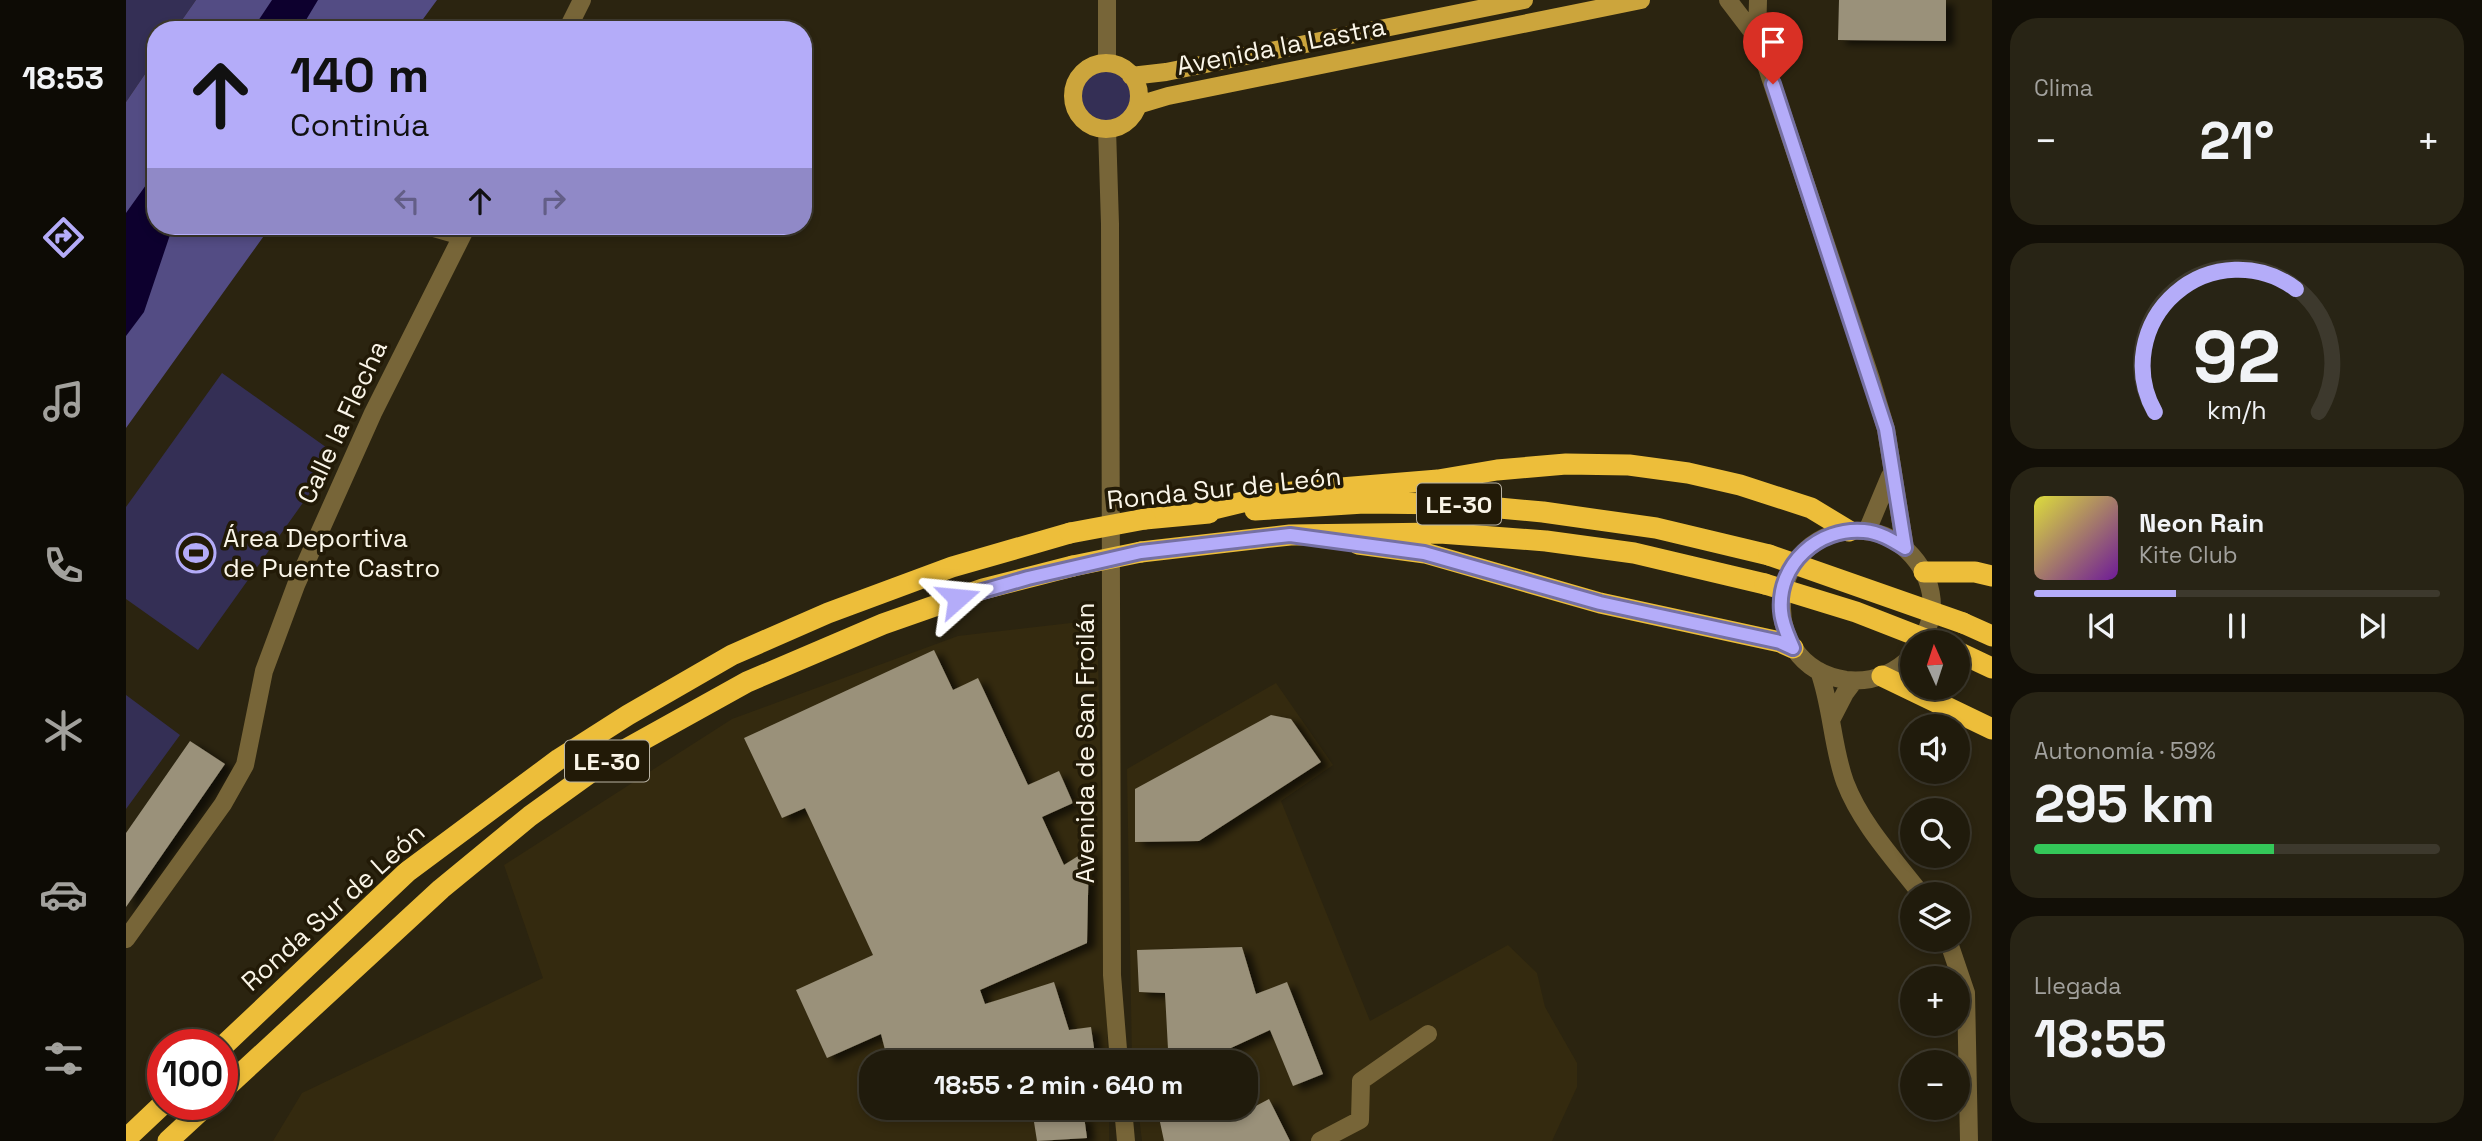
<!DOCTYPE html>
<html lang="es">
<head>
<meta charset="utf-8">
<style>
	:root { --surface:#201b0c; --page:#282415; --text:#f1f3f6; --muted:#a2a19d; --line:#3d392d; --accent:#b4acf9 }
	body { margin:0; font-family:"Space Grotesk",sans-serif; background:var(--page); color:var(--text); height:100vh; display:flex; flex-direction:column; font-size:26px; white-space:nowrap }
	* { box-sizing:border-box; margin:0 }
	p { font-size:23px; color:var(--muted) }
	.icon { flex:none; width:38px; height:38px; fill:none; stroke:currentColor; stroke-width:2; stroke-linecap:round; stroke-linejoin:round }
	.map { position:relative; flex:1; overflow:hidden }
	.side { display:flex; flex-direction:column; gap:18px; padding:18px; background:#120f07; width:490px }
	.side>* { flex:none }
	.banner { position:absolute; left:21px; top:21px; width:665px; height:214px; border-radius:28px; box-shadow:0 4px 10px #0003,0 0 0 2px var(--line); background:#b4acf9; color:#111; overflow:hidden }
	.needle { width:46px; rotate:357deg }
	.controls { position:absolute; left:1774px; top:630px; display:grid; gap:14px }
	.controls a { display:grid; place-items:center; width:70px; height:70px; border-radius:50%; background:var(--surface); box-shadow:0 4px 10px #0003,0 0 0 2px var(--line); font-size:35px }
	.speed { position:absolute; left:21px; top:1029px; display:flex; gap:14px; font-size:35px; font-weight:700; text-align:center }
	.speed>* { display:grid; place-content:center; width:91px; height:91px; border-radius:50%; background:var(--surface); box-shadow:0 4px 10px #0003,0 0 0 2px var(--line); line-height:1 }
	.speed .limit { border:10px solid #d22; background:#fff; color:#111 }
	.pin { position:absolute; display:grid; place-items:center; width:60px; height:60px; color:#fff; margin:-72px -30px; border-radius:50% 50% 50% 0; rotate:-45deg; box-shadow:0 0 7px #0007 }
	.pin .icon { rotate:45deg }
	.me { position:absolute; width:77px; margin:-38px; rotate:72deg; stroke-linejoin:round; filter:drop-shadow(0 0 5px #0008) }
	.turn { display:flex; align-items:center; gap:24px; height:147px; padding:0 28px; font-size:32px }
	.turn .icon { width:91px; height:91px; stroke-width:2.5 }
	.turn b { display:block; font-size:49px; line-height:60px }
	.lanes { display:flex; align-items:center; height:66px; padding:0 28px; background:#0003; justify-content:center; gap:35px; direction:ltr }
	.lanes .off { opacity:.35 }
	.big { font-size:52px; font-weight:700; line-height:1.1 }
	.side .card { flex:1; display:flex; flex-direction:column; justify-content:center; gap:10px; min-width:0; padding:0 24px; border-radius:28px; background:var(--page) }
	.side .dial { align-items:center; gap:0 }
	.dial svg { height:182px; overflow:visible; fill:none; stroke:var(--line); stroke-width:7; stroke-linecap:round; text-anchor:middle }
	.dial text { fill:var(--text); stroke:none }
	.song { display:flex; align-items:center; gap:21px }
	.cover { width:84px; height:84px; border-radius:10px; background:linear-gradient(135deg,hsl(60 70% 55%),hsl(280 70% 35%)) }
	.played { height:7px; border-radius:4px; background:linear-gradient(90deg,var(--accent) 35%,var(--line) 35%) }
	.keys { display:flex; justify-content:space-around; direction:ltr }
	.heat { display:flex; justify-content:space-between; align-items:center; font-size:38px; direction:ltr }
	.charge { height:10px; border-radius:5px; background:linear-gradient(90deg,#34c759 59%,var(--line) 0) }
	.trip { position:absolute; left:733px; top:1050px; width:399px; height:70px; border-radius:28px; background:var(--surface); box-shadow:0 4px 10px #0003,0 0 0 2px var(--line); font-weight:700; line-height:70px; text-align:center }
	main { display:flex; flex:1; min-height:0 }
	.tabs { display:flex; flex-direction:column; width:126px; justify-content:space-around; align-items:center; background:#0d0b05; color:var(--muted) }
	.tabs .icon { width:49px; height:49px }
	.tabs .active { color:var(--accent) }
	.tabs b { font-size:32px; color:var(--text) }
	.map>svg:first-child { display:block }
</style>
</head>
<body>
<main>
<nav class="tabs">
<b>18:53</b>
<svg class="icon active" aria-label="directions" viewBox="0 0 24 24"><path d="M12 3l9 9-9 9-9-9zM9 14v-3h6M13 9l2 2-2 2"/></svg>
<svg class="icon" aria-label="music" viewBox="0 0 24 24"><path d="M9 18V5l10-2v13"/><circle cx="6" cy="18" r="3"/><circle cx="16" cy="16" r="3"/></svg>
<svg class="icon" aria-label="phone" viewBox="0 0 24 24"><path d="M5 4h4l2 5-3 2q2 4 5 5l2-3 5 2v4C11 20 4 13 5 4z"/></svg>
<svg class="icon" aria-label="climate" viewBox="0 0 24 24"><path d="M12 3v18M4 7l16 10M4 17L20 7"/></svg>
<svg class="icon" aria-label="car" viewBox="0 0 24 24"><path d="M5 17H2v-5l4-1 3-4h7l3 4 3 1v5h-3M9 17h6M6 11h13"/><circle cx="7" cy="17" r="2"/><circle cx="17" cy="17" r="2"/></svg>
<svg class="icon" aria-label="filters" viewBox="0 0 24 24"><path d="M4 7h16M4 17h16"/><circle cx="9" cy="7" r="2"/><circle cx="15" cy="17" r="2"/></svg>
</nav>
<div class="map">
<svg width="1866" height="1141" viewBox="0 0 1866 1141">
	<defs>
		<filter id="shadow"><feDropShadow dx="8" dy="4.5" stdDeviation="3.5" flood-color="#0009"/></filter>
	</defs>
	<rect width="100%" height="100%" fill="#2b2410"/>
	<path fill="#342a0f" d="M 971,620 L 982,1062 L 746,1062 L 746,1108 L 983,1108 L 983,1141 L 147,1141 L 176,1093 L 417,978 L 378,865 L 606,719 L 832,636 Z
		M 1150,683 L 1207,765 L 1155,801 L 1244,1021 L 1382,945 L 1411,973 L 1419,1007 L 1451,1063 L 1451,1087 L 1426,1141 L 1016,1141 L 1012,1108 L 1120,1108 L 1120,1062 L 1006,1062 L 1001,769 Z"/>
	<path fill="#342f55" d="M 0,0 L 70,0 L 49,30 L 30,30 L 30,58 L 0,102 Z
		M955 96a25 25 0 1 1 50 0a25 25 0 1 1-50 0Z
		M 96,373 L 211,455 L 72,650 L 0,599 L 0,507 Z
		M 0,695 L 54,735 L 0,809 Z"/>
	<path fill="#534c84" d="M 70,0 L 311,0 L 289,30 L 49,30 Z
		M 30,58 L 30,226 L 145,226 L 0,428 L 0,102 Z"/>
	<path fill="#0d002e" d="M 146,0 L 192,0 L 174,30 L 126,30 Z
		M 30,171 L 30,226 L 47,226 L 18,312 L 0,336 L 0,213 Z"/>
	<path fill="#9a917a" filter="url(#shadow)" d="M 1713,0 L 1820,0 L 1820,41 L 1712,40 Z
		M 808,650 L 827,690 L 852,678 L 902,785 L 933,771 L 947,803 L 916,817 L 938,865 L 963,849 L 961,943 L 854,990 L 859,1004 L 928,982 L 943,1030 L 965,1027 L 970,1062 L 762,1062 L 755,1034 L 701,1058 L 670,990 L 747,955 L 679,808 L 656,818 L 618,738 Z
		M 1145,715 L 1165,719 L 1195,762 L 1073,841 L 1009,842 L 1009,789 Z
		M 64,741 L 99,764 L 0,907 L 0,833 Z
		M 1116,947 L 1130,994 L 1161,982 L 1197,1074 L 1167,1086 L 1144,1030 L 1081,1059 L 1083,1062 L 1048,1062 L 1042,1049 L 1039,993 L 1013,992 L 1011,950 Z
		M 1143,1099 L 1164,1141 L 1038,1141 L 1031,1108 L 1126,1108 Z
		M 958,1116 L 961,1138 L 911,1141 L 908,1122 Z"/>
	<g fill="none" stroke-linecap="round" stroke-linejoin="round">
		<path stroke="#776538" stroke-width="18" d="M 1602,0 L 1631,38 L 1745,379 L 1760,429 L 1779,548
			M 441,30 L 456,0
			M 1631,38 L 1632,0
			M 981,63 L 981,0
			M 981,129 L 984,224 L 986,975 L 993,1062
			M 301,226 L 336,236
			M 1741,531 L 1764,476
			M 1787,655 C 1769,673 1746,683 1720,680 C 1624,665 1641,524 1738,531 C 1776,534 1806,569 1806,607 C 1806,619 1801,631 1796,642
			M 1693,671 C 1706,707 1706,746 1719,782 C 1735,824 1768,859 1795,894
			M 1705,720 L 1719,693 L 1728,681
			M 0,939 L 97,804 L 119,765 L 138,671 L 170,585 L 247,413 L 341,226
			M 1822,940 L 1840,993 L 1843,1141
			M 997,1108 L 1000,1141
			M 1194,1141 L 1234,1120 L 1235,1081 L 1302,1034"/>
		<path stroke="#cca53c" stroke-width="18" d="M947 96a33 33 0 1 1 66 0a33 33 0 1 1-66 0Z
			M 1005,76 L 1040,72 L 1398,0
			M 1012,105 L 1042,96 L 1515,0"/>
		<path stroke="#edbe3a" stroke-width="21" d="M 1129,510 L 1238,503 L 1330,504 L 1417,512 L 1530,528 L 1643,555
			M 1071,513 L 1154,493 L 1312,480 L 1371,470 L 1440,464 L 1503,465 L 1562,473 L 1614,485 L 1685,508 L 1723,531
			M 1019,519 L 1083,513
			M 1232,544 L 1299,553 L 1474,603 L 1654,642 L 1667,648
			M 1015,552 L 1164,535 L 1314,533 L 1420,541 L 1508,553 L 1639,584
			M 1798,572 L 1849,572 L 1866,576
			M 1837,623 L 1866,636
			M 1832,652 L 1866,668
			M 1756,676 L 1866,729
			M 96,1047 L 281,872 L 433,759 L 502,715 L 606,655 L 702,613 L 826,567 L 944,533
			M 96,1091 L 315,889 L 404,816 L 486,757 L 621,682 L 757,624 L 857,589 L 947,566
			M 0,1139 L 37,1104
			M 42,1141 L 82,1104"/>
		<path stroke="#edbe3a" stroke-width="21" d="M 944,533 L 1019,519
			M 1643,555 L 1837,623
			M 947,566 L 1015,552
			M 1639,584 L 1730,612 L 1807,642"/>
	</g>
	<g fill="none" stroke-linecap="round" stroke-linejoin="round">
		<defs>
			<path id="route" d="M 832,598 L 902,578 L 1015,552 L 1164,535 L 1298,553 L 1474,603 L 1654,642 L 1667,648 C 1662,636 1656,625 1655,611 C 1651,564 1693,527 1738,531 C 1753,532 1766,540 1779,548 L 1760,429 L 1647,84"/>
		</defs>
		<use href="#route" stroke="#7570a2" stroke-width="18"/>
		<use href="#route" stroke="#b4acf9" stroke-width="12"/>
	</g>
	<defs>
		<symbol id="stadium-ring" viewBox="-11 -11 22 22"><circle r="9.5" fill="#221a07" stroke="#b4acf9" stroke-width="1.5"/><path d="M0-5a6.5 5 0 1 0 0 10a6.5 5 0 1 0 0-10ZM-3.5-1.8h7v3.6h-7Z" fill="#b4acf9"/></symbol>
	</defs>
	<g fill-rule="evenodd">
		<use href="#stadium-ring" x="48" y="531" width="44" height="44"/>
	</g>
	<g text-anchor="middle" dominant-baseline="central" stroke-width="7" stroke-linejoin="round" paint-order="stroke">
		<g fill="#221a07" stroke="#b9b3a4" stroke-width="2">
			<rect x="1291" y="483.5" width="84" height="41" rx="5"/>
			<rect x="439" y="740.5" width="84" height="41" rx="5"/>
		</g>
		<g font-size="24" font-weight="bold" fill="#faf5e8">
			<text x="1333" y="504">LE-30</text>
			<text x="481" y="761">LE-30</text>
		</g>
		<g font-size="26" fill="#faf5e8" stroke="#221a07">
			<text transform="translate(1155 46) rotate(-11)">Avenida la Lastra</text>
			<text transform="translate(216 422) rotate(-65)">Calle la Flecha</text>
			<text transform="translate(1098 488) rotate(-6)">Ronda Sur de León</text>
			<text transform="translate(959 743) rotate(-90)">Avenida de San Froilán</text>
			<text transform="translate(207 907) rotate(-42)">Ronda Sur de León</text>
		</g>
		<g font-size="26" fill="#faf5e8" stroke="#221a07" text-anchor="start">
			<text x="97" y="538">Área Deportiva<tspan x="97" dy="30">de Puente Castro</tspan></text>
		</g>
	</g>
</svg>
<div class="controls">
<a><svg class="needle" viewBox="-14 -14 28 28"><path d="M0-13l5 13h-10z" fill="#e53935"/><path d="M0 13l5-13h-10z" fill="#a2a19d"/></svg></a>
<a><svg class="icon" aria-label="sound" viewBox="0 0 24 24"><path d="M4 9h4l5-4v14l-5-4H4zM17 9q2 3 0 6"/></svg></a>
<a><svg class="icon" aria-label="search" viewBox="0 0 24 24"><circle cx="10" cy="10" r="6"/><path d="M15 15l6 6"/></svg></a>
<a><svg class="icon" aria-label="layers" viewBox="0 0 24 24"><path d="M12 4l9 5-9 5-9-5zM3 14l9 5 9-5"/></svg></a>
<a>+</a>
<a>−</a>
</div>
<div class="speed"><div class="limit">100</div></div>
<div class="pin" style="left:1647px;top:84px;background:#d93025"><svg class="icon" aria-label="arrive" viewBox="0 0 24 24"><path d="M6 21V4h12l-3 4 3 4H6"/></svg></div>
<svg class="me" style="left:832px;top:598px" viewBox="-20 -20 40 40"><path d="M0-17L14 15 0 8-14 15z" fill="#b4acf9" stroke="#fff" stroke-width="4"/></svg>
<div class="trip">18:55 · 2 min · 640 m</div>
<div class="banner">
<div class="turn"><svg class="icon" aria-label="ahead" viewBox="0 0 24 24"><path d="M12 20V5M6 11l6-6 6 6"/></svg><div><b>140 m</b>Continúa</div></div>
<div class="lanes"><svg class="icon off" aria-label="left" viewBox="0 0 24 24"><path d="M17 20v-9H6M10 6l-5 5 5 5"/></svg><svg class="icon" aria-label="ahead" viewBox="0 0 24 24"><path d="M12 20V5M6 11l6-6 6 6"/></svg><svg class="icon off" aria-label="right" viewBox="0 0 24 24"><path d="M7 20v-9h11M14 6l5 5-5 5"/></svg></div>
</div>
</div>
<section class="side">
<div class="card"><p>Clima</p>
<div class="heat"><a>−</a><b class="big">21°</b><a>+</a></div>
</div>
<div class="card dial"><svg viewBox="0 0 100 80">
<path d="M14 69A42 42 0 1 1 86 69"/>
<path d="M14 69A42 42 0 0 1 76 15" stroke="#b4acf9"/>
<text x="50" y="56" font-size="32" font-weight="700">92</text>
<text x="50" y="72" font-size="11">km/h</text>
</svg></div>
<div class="card">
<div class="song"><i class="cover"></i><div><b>Neon Rain</b><p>Kite Club</p></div></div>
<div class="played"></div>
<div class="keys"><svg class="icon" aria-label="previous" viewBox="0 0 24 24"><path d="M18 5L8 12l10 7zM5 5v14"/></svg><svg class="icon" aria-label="pause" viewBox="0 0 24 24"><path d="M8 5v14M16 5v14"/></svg><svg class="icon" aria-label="next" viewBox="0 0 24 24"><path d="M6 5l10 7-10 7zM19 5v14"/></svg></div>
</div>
<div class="card"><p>Autonomía · 59%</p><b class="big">295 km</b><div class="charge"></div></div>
<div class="card"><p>Llegada</p><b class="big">18:55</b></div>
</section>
</main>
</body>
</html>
